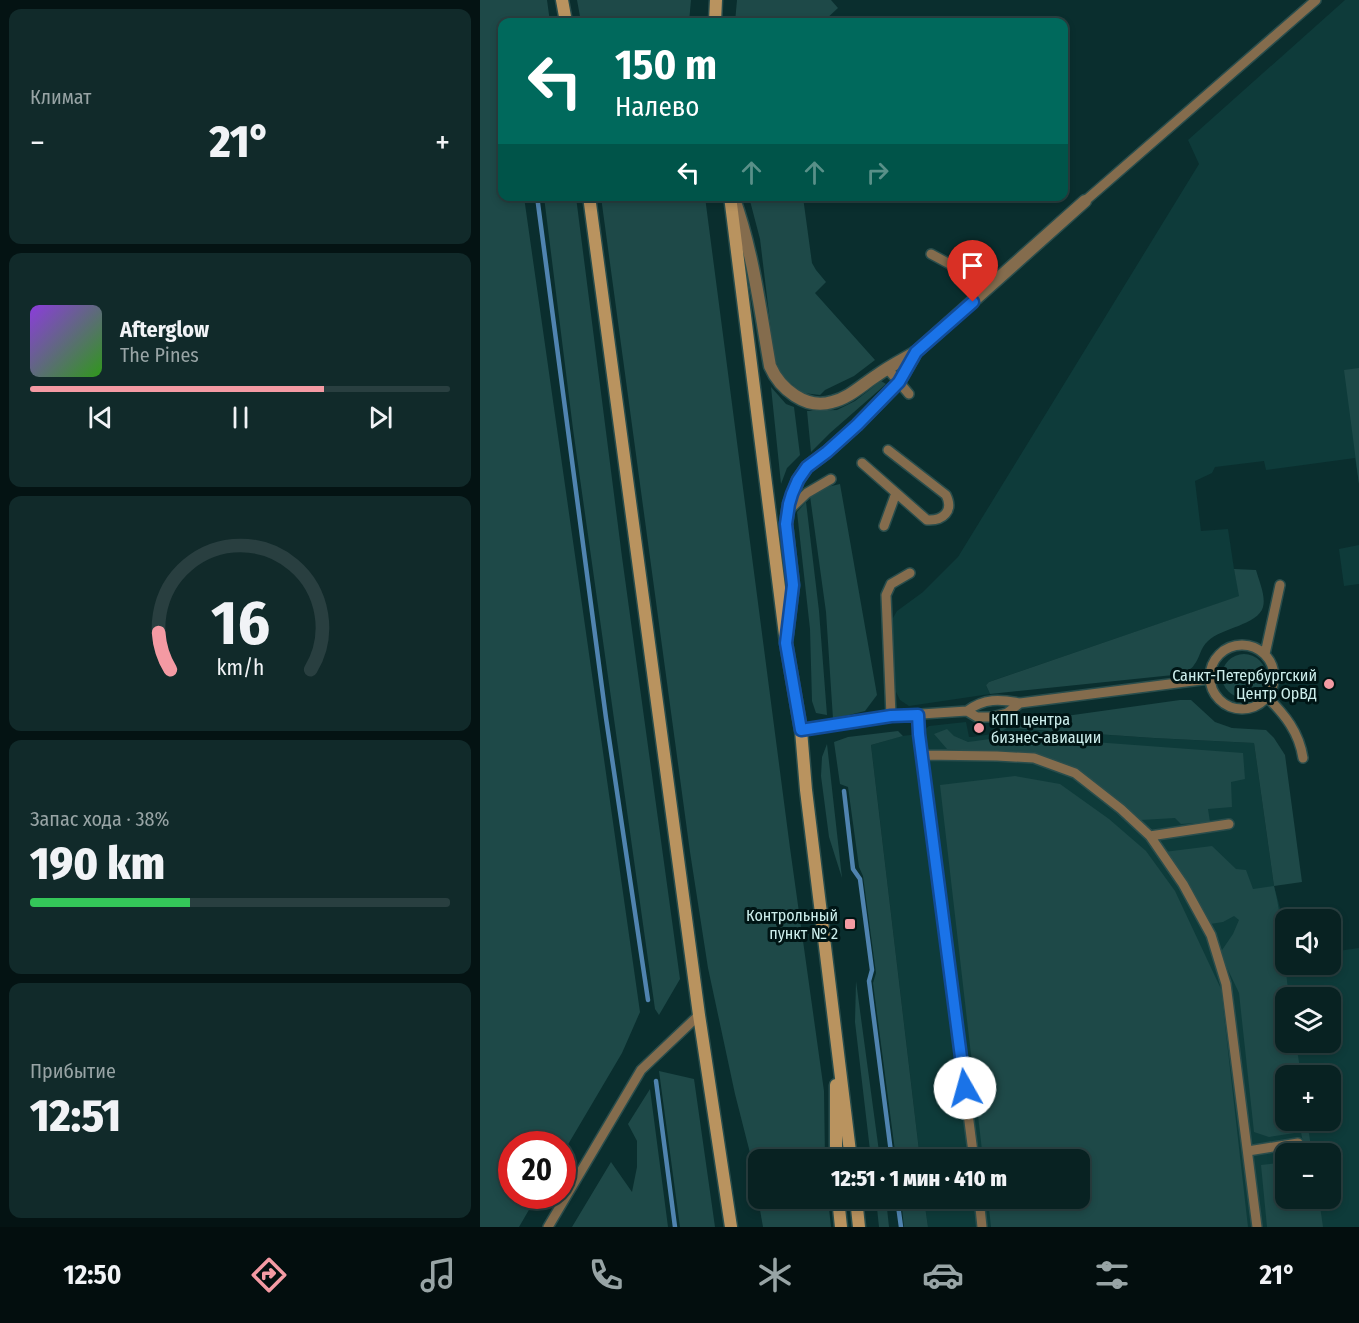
<!DOCTYPE html>
<html lang="ru">
<head>
<meta charset="utf-8">
<style>
	:root { --surface:#082222; --page:#112a2a; --text:#f1f3f6; --muted:#98a4a5; --line:#293f40; --accent:#f49aa3 }
	body { margin:0; font-family:"Fira Sans Condensed",sans-serif; background:var(--page); color:var(--text); height:100vh; display:flex; flex-direction:column; font-size:22px; white-space:nowrap }
	* { box-sizing:border-box; margin:0 }
	p { font-size:20px; color:var(--muted) }
	.icon { flex:none; width:33px; height:33px; fill:none; stroke:currentColor; stroke-width:2; stroke-linecap:round; stroke-linejoin:round }
	.map { position:relative; flex:1; overflow:hidden }
	.panel { display:flex; flex-direction:column; gap:9px; padding:9px; background:#041313; width:480px }
	.panel>* { flex:none }
	.hud { position:absolute; left:18px; top:18px; width:570px; height:183px; border-radius:12px; box-shadow:0 3px 9px #0003,0 0 0 2px var(--line); background:#00695c; color:#fff; overflow:hidden }
	.buttons { position:absolute; left:795px; top:909px; display:grid; gap:12px }
	.buttons a { display:grid; place-items:center; width:66px; height:66px; border-radius:12px; background:var(--surface); box-shadow:0 3px 9px #0003,0 0 0 2px var(--line); font-size:30px }
	.speed { position:absolute; left:18px; top:1131px; display:flex; gap:12px; font-size:30px; font-weight:700; text-align:center }
	.speed>* { display:grid; place-content:center; width:78px; height:78px; border-radius:50%; background:var(--surface); box-shadow:0 3px 9px #0003,0 0 0 2px var(--line); line-height:1 }
	.speed .limit { border:9px solid #d22; background:#fff; color:#111 }
	.pin { position:absolute; display:grid; place-items:center; width:51px; height:51px; color:#fff; margin:-62px -26px; border-radius:50% 50% 50% 0; rotate:-45deg; box-shadow:0 0 6px #0007 }
	.pin .icon { rotate:45deg }
	.me { position:absolute; width:66px; margin:-33px; rotate:353deg; stroke-linejoin:round; filter:drop-shadow(0 0 4px #0008) }
	.turn { display:flex; align-items:center; gap:21px; height:126px; padding:0 18px; font-size:27px }
	.turn .icon { width:78px; height:78px; stroke-width:2.5 }
	.turn b { display:block; font-size:42px; line-height:51px }
	.lanes { display:flex; align-items:center; height:57px; padding:0 18px; background:#0003; justify-content:center; gap:30px; direction:ltr }
	.lanes .off { opacity:.35 }
	.big { font-size:45px; font-weight:800; line-height:1.1 }
	.panel .tile { flex:1; display:flex; flex-direction:column; justify-content:center; gap:9px; min-width:0; padding:0 21px; border-radius:12px; background:var(--page) }
	.panel .dial { align-items:center; gap:0 }
	.dial svg { height:156px; overflow:visible; fill:none; stroke:var(--line); stroke-width:7; stroke-linecap:round; text-anchor:middle }
	.dial text { fill:var(--text); stroke:none }
	.song { display:flex; align-items:center; gap:18px }
	.cover { width:72px; height:72px; border-radius:9px; background:linear-gradient(135deg,hsl(270 70% 55%),hsl(110 70% 35%)) }
	.played { height:6px; border-radius:3px; background:linear-gradient(90deg,var(--accent) 70%,var(--line) 70%) }
	.keys { display:flex; justify-content:space-around; direction:ltr }
	.heat { display:flex; justify-content:space-between; align-items:center; font-size:33px; direction:ltr }
	.charge { height:9px; border-radius:4px; background:linear-gradient(90deg,#34c759 38%,var(--line) 0) }
	.trip { position:absolute; left:268px; top:1149px; width:342px; height:60px; border-radius:12px; background:var(--surface); box-shadow:0 3px 9px #0003,0 0 0 2px var(--line); font-weight:800; line-height:60px; text-align:center }
	.dock { display:flex; height:96px; justify-content:space-around; align-items:center; background:#030e0e; color:var(--muted) }
	.dock .icon { width:42px; height:42px }
	.dock .current { color:var(--accent) }
	.dock b { font-size:27px; color:var(--text) }
	main { display:flex; flex:1; min-height:0 }
	.map>svg:first-child { display:block }
</style>
</head>
<body>
<main>
<section class="panel">
<div class="tile"><p>Климат</p>
<div class="heat"><a>−</a><b class="big">21°</b><a>+</a></div>
</div>
<div class="tile">
<div class="song"><i class="cover"></i><div><b>Afterglow</b><p>The Pines</p></div></div>
<div class="played"></div>
<div class="keys"><svg class="icon" aria-label="previous" viewBox="0 0 24 24"><path d="M18 5L8 12l10 7zM5 5v14"/></svg><svg class="icon" aria-label="pause" viewBox="0 0 24 24"><path d="M8 5v14M16 5v14"/></svg><svg class="icon" aria-label="next" viewBox="0 0 24 24"><path d="M6 5l10 7-10 7zM19 5v14"/></svg></div>
</div>
<div class="tile dial"><svg viewBox="0 0 100 80">
<path d="M14 69A42 42 0 1 1 86 69"/>
<path d="M14 69A42 42 0 0 1 8 50" stroke="#f49aa3"/>
<text x="50" y="56" font-size="32" font-weight="700">16</text>
<text x="50" y="72" font-size="11">km/h</text>
</svg></div>
<div class="tile"><p>Запас хода · 38%</p><b class="big">190 km</b><div class="charge"></div></div>
<div class="tile"><p>Прибытие</p><b class="big">12:51</b></div>
</section>
<div class="map">
<svg width="879" height="1227" viewBox="0 0 879 1227">
	<rect width="100%" height="100%" fill="#0a2e2e"/>
	<path fill="#0e3b3a" fill-rule="evenodd" d="M 865,0 L 879,0 L 879,484 L 875,458 L 786,470 L 784,461 L 735,467 L 732,473 L 715,481 L 721,531 L 748,529 L 754,569 L 760,596 L 509,682 L 506,685 L 510,694 L 429,706 L 420,700 L 416,692 L 410,623 L 417,611 L 443,592 L 478,557 L 719,164 L 708,140 Z
		M 879,545 L 879,584 L 864,586 L 859,549 Z
		M 486,722 L 489,737 L 492,737 L 519,733 L 526,728 L 674,738 L 774,743 L 794,886 L 800,908 L 804,964 L 850,964 L 851,952 L 879,948 L 879,1227 L 448,1227 L 444,1199 L 600,1198 L 600,1160 L 440,1159 L 391,745 L 422,736 L 439,734 L 449,726 ZM 806,998 L 850,998 L 850,1042 L 806,1042 ZM 806,1076 L 850,1076 L 850,1120 L 806,1120 ZM 806,1154 L 850,1154 L 850,1198 L 806,1198 Z"/>
	<path fill="#1e4948" d="M 0,0 L 67,0 L 70,22 L 22,22 L 22,196 L 44,197 L 160,1012 L 142,1053 L 83,1153 L 82,1144 L 32,1144 L 32,1196 L 57,1196 L 39,1227 L 0,1227 Z
		M 97,0 L 211,0 L 209,22 L 101,22 Z
		M 257,0 L 351,0 L 358,8 L 343,22 L 255,22 Z
		M 64,197 L 96,197 L 142,557 L 200,979 L 179,1015 L 175,1009 L 93,429 Z
		M 121,197 L 225,197 L 310,848 L 344,1091 L 345,1159 L 279,1160 L 279,1198 L 348,1199 L 351,1227 L 283,1227 L 270,1153 L 255,1094 L 228,968 L 210,852 Z
		M 269,197 L 323,197 L 332,263 L 336,270 L 346,282 L 335,293 L 395,360 L 374,376 L 345,390 L 340,395 L 323,393 L 307,380 L 300,372 L 294,355 L 280,239 Z
		M 879,368 L 879,484 L 864,370 Z
		M 401,381 L 406,384 L 350,433 L 331,452 L 327,411 L 357,410 L 375,401 Z
		M 291,387 L 306,404 L 314,407 L 320,455 L 307,468 L 301,484 Z
		M 360,484 L 397,695 L 385,711 L 353,719 L 346,612 L 330,496 L 343,488 Z
		M 326,502 L 339,611 L 347,715 L 336,713 L 332,701 L 330,629 L 317,512 Z
		M 754,569 L 776,570 C 779,581 786,596 783,607 C 778,625 741,628 728,641 C 720,648 720,658 714,665 C 712,669 706,671 703,674 L 510,694 L 506,685 L 509,682 L 759,596 Z
		M742 676a22 22 0 1 1 44 0a22 22 0 1 1-44 0Z
		M 700,700 L 711,700 L 735,722 L 752,728 L 786,730 L 794,738 L 805,755 L 822,882 L 794,886 C 803,922 804,960 809,997 L 806,998 L 806,1042 L 816,1043 L 821,1075 L 806,1076 L 806,1120 L 827,1121 L 832,1153 L 825,1153 L 821,1132 L 789,1137 L 774,1132 L 759,993 L 740,953 L 753,934 L 759,920 L 754,916 L 743,922 L 730,924 L 684,852 L 732,846 L 756,869 L 766,870 L 773,889 L 794,886 L 774,743 L 674,738 L 527,728 L 519,733 L 521,725 Z
		M 467,729 L 474,736 L 488,742 L 532,736 L 763,753 L 765,779 L 751,782 L 752,807 L 728,809 L 730,822 L 701,824 L 695,818 L 661,820 L 591,766 L 538,754 L 467,749 L 454,734 Z
		M 418,731 L 423,736 L 391,745 L 440,1159 L 416,1159 L 393,983 L 396,973 L 383,876 L 379,867 L 368,787 L 360,784 L 354,742 L 368,737 Z
		M 347,744 L 362,878 L 349,837 L 341,776 L 342,757 Z
		M 535,776 L 580,784 L 629,819 L 666,851 L 695,891 L 741,989 L 768,1227 L 511,1227 L 508,1199 L 600,1198 L 600,1160 L 503,1159 L 460,785 Z
		M 376,981 L 400,1159 L 391,1159 L 375,1022 Z
		M 179,1071 L 214,1079 L 235,1227 L 200,1227 Z
		M 170,1089 L 188,1227 L 92,1227 L 131,1162 L 152,1192 L 157,1167 L 157,1141 L 148,1124 Z
		M 805,1162 L 806,1198 L 839,1199 L 843,1227 L 787,1227 L 781,1165 Z
		M 396,1199 L 406,1199 L 409,1227 L 399,1227 Z
		M 421,1199 L 444,1199 L 448,1227 L 424,1227 Z"/>
	<g fill="none" stroke-linecap="round" stroke-linejoin="round">
		<path stroke="#5084b0" stroke-width="4.5" d="M 57,196 L 126,718 L 168,1000
			M 364,791 L 373,869 L 380,879 L 392,970 L 389,981 L 412,1160
			M 176,1081 L 195,1227
			M 417,1198 L 421,1227"/>
		<defs>
			<path id="service" d="M 605,201 L 836,0
				M 451,254 L 479,269 L 501,295
				M 407,368 L 429,394
				M 382,463 L 447,520 C 463,521 474,511 466,495 L 408,450
				M 308,511 L 327,493 L 351,479
				M 404,526 L 416,493
				M730 677a32 32 0 1 1 64 0a32 32 0 1 1-64 0Z
				M 785,654 L 800,585
				M 787,697 C 805,715 819,732 823,758
				M 487,711 C 504,698 520,699 540,703 L 729,679
				M 438,715 L 439,734 L 494,1160
				M 411,716 L 406,595 L 411,584 L 430,573
				M 321,730 L 411,716 L 487,711 L 497,717 L 512,717 L 527,713 L 540,703
				M 442,755 L 517,756 L 554,758 L 595,773 L 641,809 L 670,836 L 703,884 L 731,935 L 746,984 L 777,1227
				M 670,836 L 749,824
				M 768,1151 L 818,1143
				M 499,1198 L 502,1227
				M 68,1227 L 161,1070 L 219,1015"/>
			<path id="minor" d="M 253,196 C 273,251 280,309 290,366 C 300,389 326,410 352,402 C 369,398 382,385 396,376 C 408,367 422,360 436,352 L 605,201
				M 307,634 L 313,585 L 306,524 L 309,504 L 318,480 L 327,467 L 347,452 L 377,425 L 419,382 L 435,354"/>
			<path id="secondary" d="M 82,0 L 86,22
				M 235,22 L 236,0
				M 109,196 L 219,1015 L 251,1227
				M 250,196 L 306,643 L 321,730 L 326,790 L 371,1160
				M 356,1160 L 356,1085
				M 358,1198 L 361,1227
				M 376,1198 L 379,1227"/>
		</defs>
		<use href="#service" stroke="#294d4c" stroke-width="12"/>
		<use href="#minor" stroke="#294d4c" stroke-width="15"/>
		<use href="#secondary" stroke="#294d4c" stroke-width="15"/>
		<use href="#service" stroke="#846c4d" stroke-width="9"/>
		<use href="#minor" stroke="#846c4d" stroke-width="12"/>
		<use href="#secondary" stroke="#b9935f" stroke-width="12"/>
	</g>
	<g fill="none" stroke-linecap="round" stroke-linejoin="round">
		<defs>
			<path id="route" d="M 485,1088 L 439,734 L 438,715 L 411,716 L 321,730 L 306,643 L 313,585 L 306,524 L 309,504 L 312,494 L 318,480 L 327,467 L 347,452 L 377,425 L 419,382 L 436,352 L 493,302"/>
		</defs>
		<use href="#route" stroke="#114b97" stroke-width="15"/>
		<use href="#route" stroke="#1a73e8" stroke-width="10"/>
	</g>
	<g fill="#f49aa3" stroke="#001515" stroke-width="2">
		<circle cx="849" cy="684" r="6"/>
		<circle cx="499" cy="728" r="6"/>
		<rect x="364" y="918" width="12" height="12" rx="3"/>
	</g>
	<g text-anchor="middle" dominant-baseline="central" stroke-width="6" stroke-linejoin="round" paint-order="stroke">
		<g font-size="16" fill="#cdeeec" stroke="#001515" text-anchor="end">
			<text x="837" y="675">Санкт-Петербургский<tspan x="837" dy="18">Центр ОрВД</tspan></text>
			<text x="511" y="719" text-anchor="start">КПП центра<tspan x="511" dy="18">бизнес-авиации</tspan></text>
			<text x="358" y="915">Контрольный<tspan x="358" dy="18">пункт № 2</tspan></text>
		</g>
	</g>
</svg>
<div class="buttons">
<a><svg class="icon" aria-label="sound" viewBox="0 0 24 24"><path d="M4 9h4l5-4v14l-5-4H4zM17 9q2 3 0 6"/></svg></a>
<a><svg class="icon" aria-label="layers" viewBox="0 0 24 24"><path d="M12 4l9 5-9 5-9-5zM3 14l9 5 9-5"/></svg></a>
<a>+</a>
<a>−</a>
</div>
<div class="speed"><div class="limit">20</div></div>
<div class="pin" style="left:493px;top:302px;background:#d93025"><svg class="icon" aria-label="arrive" viewBox="0 0 24 24"><path d="M6 21V4h12l-3 4 3 4H6"/></svg></div>
<svg class="me" style="left:485px;top:1088px" viewBox="-20 -20 40 40"><circle r="19" fill="#fff"/><path d="M0-13L10 11 0 6-10 11z" fill="#1a73e8"/></svg>
<div class="trip">12:51 · 1 мин · 410 m</div>
<div class="hud">
<div class="turn"><svg class="icon" aria-label="left" viewBox="0 0 24 24"><path d="M17 20v-9H6M10 6l-5 5 5 5"/></svg><div><b>150 m</b>Налево</div></div>
<div class="lanes"><svg class="icon" aria-label="left" viewBox="0 0 24 24"><path d="M17 20v-9H6M10 6l-5 5 5 5"/></svg><svg class="icon off" aria-label="ahead" viewBox="0 0 24 24"><path d="M12 20V5M6 11l6-6 6 6"/></svg><svg class="icon off" aria-label="ahead" viewBox="0 0 24 24"><path d="M12 20V5M6 11l6-6 6 6"/></svg><svg class="icon off" aria-label="right" viewBox="0 0 24 24"><path d="M7 20v-9h11M14 6l5 5-5 5"/></svg></div>
</div>
</div>
</main>
<nav class="dock">
<b>12:50</b>
<svg class="icon current" aria-label="directions" viewBox="0 0 24 24"><path d="M12 3l9 9-9 9-9-9zM9 14v-3h6M13 9l2 2-2 2"/></svg>
<svg class="icon" aria-label="music" viewBox="0 0 24 24"><path d="M9 18V5l10-2v13"/><circle cx="6" cy="18" r="3"/><circle cx="16" cy="16" r="3"/></svg>
<svg class="icon" aria-label="phone" viewBox="0 0 24 24"><path d="M5 4h4l2 5-3 2q2 4 5 5l2-3 5 2v4C11 20 4 13 5 4z"/></svg>
<svg class="icon" aria-label="climate" viewBox="0 0 24 24"><path d="M12 3v18M4 7l16 10M4 17L20 7"/></svg>
<svg class="icon" aria-label="car" viewBox="0 0 24 24"><path d="M5 17H2v-5l4-1 3-4h7l3 4 3 1v5h-3M9 17h6M6 11h13"/><circle cx="7" cy="17" r="2"/><circle cx="17" cy="17" r="2"/></svg>
<svg class="icon" aria-label="filters" viewBox="0 0 24 24"><path d="M4 7h16M4 17h16"/><circle cx="9" cy="7" r="2"/><circle cx="15" cy="17" r="2"/></svg>
<b>21°</b>
</nav>
</body>
</html>
